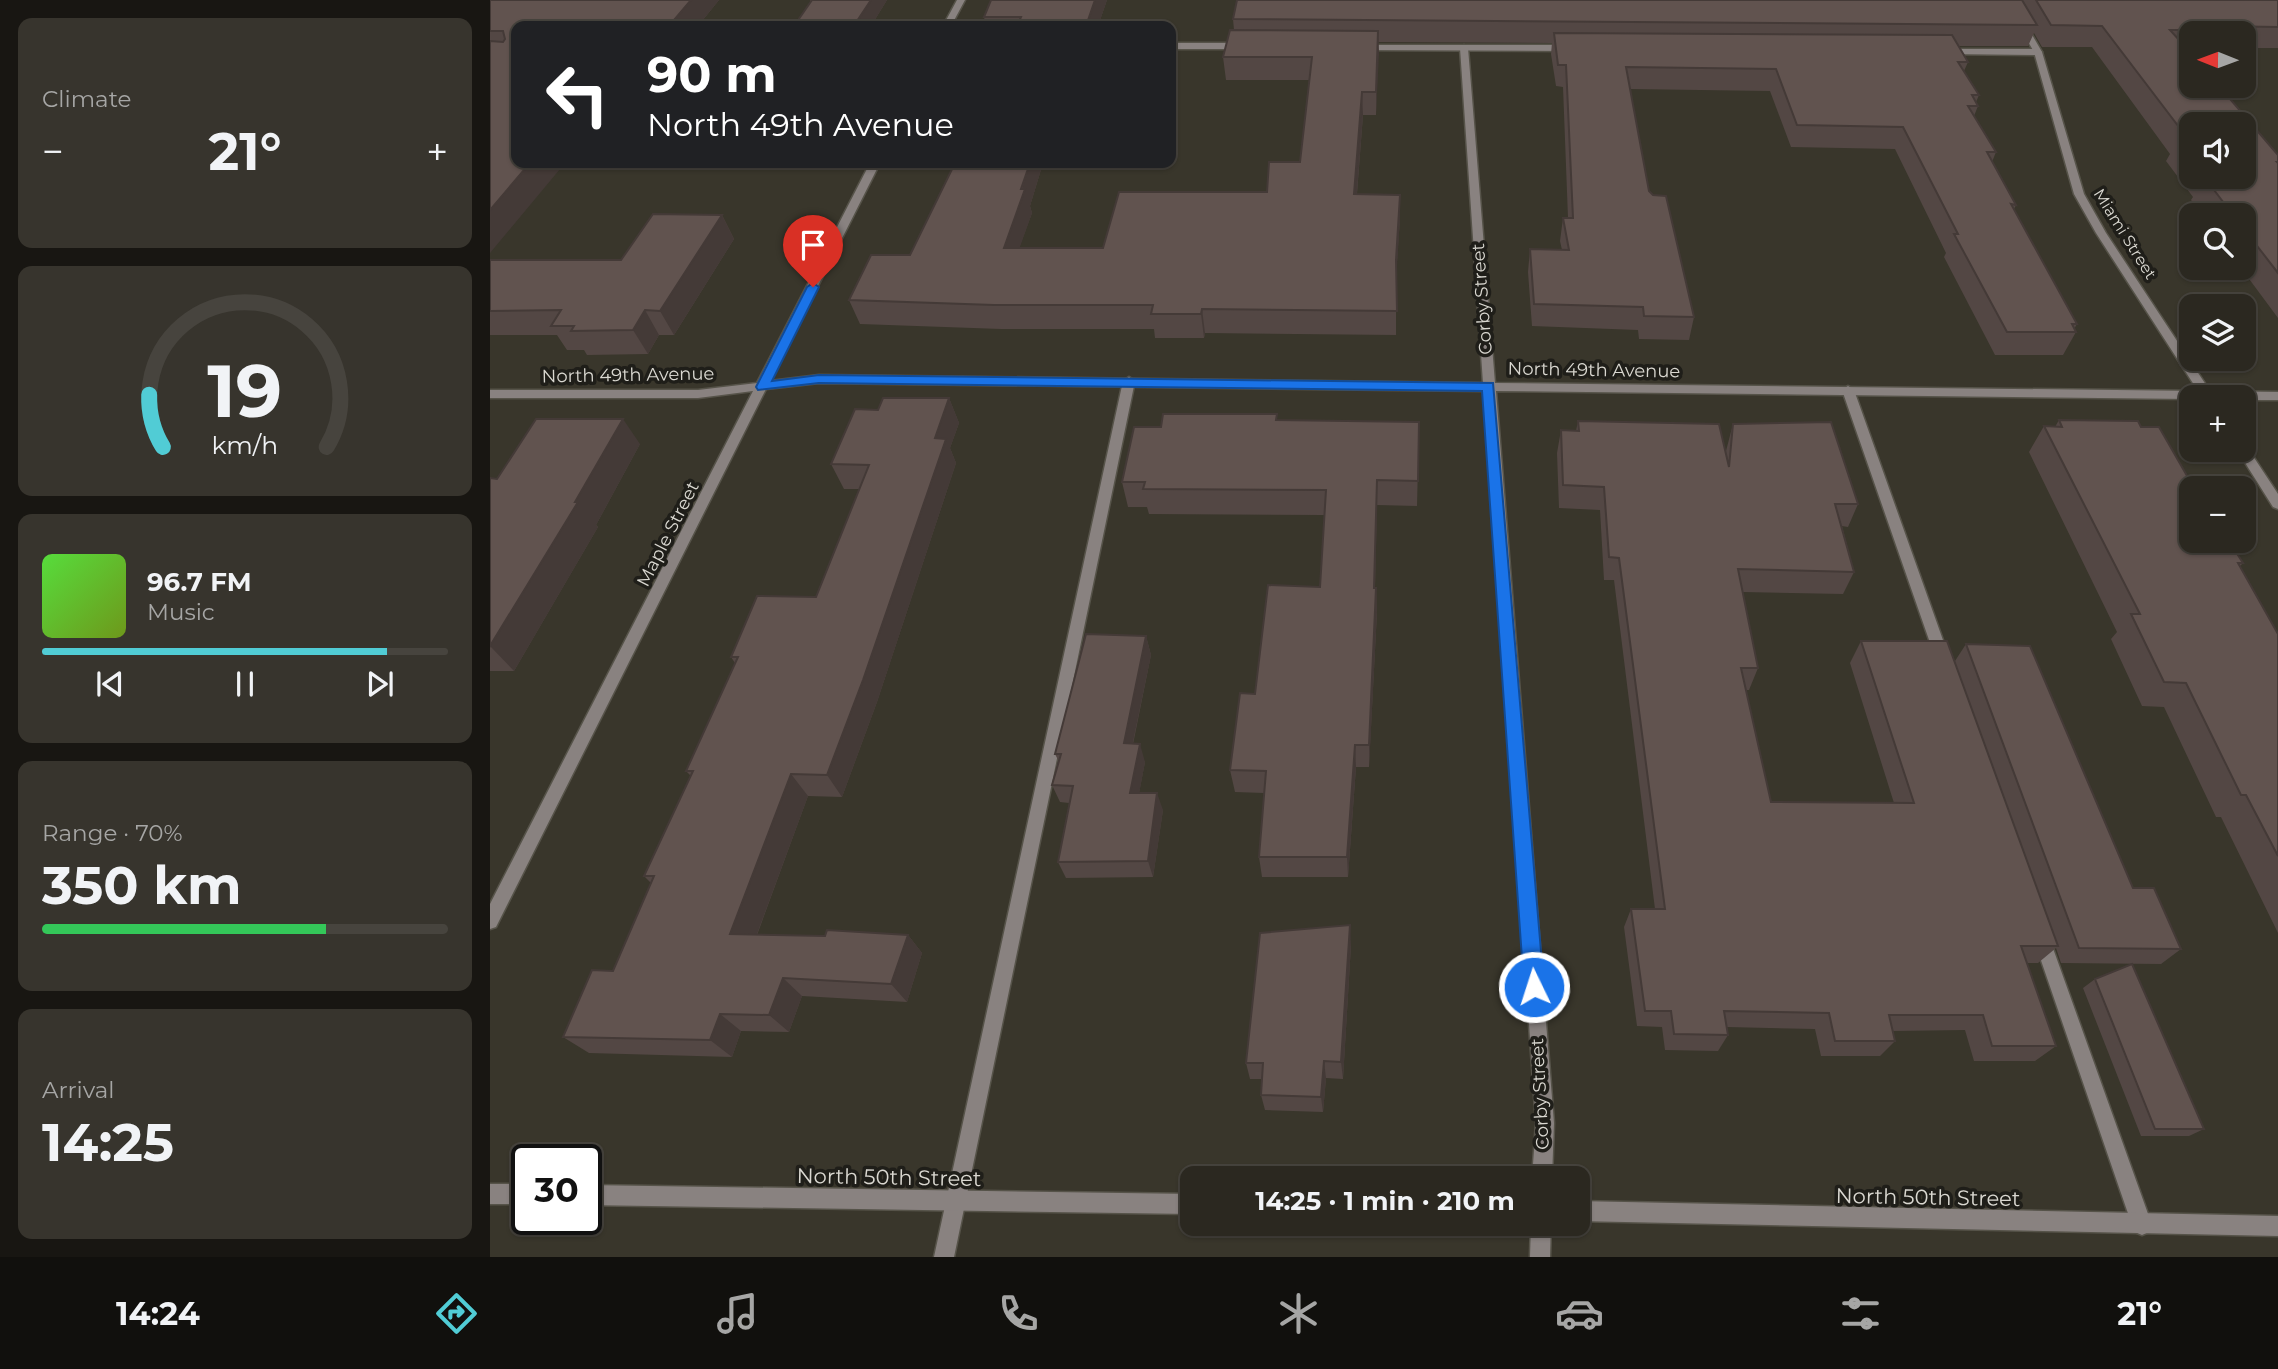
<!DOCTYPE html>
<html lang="en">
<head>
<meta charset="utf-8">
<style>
	:root { --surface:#2b2820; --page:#37342d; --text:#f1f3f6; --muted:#a6a6a5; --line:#47443e; --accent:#51ccd5 }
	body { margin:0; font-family:Montserrat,sans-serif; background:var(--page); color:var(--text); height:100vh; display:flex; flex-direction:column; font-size:26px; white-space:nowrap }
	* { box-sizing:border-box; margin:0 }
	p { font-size:23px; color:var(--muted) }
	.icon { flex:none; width:38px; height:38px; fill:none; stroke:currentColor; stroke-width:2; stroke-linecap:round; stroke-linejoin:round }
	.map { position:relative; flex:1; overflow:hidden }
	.details { display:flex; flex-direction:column; gap:18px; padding:18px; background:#181612; width:490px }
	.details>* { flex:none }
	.banner { position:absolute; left:21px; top:21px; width:665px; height:147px; border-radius:14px; box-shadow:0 2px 5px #0004,0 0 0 2px var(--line); background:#202124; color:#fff; overflow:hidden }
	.needle { width:46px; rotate:271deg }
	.tools { position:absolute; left:1689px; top:21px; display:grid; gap:14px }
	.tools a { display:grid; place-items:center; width:77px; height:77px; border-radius:14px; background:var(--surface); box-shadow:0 2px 5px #0004,0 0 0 2px var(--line); font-size:35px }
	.speed { position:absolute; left:21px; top:1144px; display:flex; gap:14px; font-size:35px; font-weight:700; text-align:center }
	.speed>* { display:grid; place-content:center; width:91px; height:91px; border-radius:50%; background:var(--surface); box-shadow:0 2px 5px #0004,0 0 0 2px var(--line); line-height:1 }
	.speed .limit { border:4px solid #111; border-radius:10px; background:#fff; color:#111 }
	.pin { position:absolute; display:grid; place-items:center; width:60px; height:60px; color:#fff; margin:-72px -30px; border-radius:50% 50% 50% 0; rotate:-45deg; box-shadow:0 0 7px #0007 }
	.pin .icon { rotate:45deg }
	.me { position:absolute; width:77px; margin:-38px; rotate:356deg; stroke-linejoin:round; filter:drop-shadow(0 0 5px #0008) }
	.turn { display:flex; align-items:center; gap:24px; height:147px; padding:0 21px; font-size:32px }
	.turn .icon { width:91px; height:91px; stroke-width:2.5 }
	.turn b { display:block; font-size:49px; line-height:60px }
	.big { font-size:52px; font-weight:700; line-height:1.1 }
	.details .tile { flex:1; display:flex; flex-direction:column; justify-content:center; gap:10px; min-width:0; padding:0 24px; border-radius:14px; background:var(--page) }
	.details .dial { align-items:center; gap:0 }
	.dial svg { height:182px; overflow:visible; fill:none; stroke:var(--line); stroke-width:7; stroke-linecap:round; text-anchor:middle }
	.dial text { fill:var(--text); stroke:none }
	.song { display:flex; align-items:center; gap:21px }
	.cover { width:84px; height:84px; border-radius:10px; background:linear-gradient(135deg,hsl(110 70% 55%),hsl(80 70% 35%)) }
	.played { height:7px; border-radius:4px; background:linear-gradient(90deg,var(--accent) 85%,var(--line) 85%) }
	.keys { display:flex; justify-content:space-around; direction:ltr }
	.heat { display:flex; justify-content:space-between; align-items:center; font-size:38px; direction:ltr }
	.charge { height:10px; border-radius:5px; background:linear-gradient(90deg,#34c759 70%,var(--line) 0) }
	.trip { position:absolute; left:690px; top:1166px; width:410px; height:70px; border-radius:14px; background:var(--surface); box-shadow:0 2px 5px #0004,0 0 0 2px var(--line); font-weight:700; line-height:70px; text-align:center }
	.tabs { display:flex; height:112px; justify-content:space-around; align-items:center; background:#11100d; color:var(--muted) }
	.tabs .icon { width:49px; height:49px }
	.tabs .current { color:var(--accent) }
	.tabs b { font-size:32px; color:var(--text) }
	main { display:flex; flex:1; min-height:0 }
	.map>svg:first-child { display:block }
</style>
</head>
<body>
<main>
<section class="details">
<div class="tile"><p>Climate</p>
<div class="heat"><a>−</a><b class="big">21°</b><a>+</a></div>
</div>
<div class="tile dial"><svg viewBox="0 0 100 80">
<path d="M14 69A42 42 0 1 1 86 69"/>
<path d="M14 69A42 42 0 0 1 8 46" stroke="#51ccd5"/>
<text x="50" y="56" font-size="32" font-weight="700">19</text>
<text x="50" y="72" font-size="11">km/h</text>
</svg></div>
<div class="tile">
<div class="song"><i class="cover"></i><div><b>96.7 FM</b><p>Music</p></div></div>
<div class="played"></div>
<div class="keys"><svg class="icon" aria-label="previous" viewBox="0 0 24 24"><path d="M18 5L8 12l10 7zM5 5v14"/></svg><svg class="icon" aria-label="pause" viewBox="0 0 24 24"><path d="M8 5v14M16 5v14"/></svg><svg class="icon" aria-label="next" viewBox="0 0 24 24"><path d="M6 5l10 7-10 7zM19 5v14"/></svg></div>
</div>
<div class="tile"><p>Range · 70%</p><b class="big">350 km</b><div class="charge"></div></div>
<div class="tile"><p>Arrival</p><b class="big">14:25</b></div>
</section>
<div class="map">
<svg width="1788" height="1257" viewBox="0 0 1788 1257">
	<rect width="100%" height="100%" fill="#39362b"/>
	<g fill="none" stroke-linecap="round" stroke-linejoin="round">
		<defs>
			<path id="service" d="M 681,43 L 752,43 L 756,46 L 752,49 L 681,49 Z
				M 867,45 L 1081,45 L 1085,48 L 1081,51 L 870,50 L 867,49 Z
				M 1452,49 L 1548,49 L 1552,52 L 1548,55 L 1455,54 L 1451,51 Z
				M 639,377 L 645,381 L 464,1257 L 444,1257 L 633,381 Z
				M 1358,386 L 1364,390 L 1459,657 L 1457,661 L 1447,661 L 1445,657 L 1352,390 Z
				M 1552,932 L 1558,934 L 1560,940 L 1662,1225 L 1659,1232 L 1652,1235 L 1645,1232 L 1642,1225 L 1544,940 L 1546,934 Z"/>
			<path id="minor" d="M 467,0 L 475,0 L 461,26 L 453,26 Z
				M 1514,0 L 1522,0 L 1552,52 L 1594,194 L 1616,233 L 1720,391 L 1788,392 L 1788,400 L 1754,400 L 1754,397 L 1701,399 L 1006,391 L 1064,1123 L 1062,1178 L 1042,1178 L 1046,1123 L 994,391 L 329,383 L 276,389 L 6,927 L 0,929 L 0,904 L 263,391 L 208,398 L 0,398 L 0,390 L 208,390 L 267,383 L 380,163 L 390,163 L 280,381 L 329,375 L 993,383 L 970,48 L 974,45 L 978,48 L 1005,383 L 1708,391 L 1606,233 L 1584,194 L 1544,52 Z
				M 1754,446 L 1757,447 L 1788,494 L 1788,509 L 1783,507 L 1747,450 L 1754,450 Z
				M 0,1184 L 37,1184 L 37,1204 L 0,1204 Z
				M 96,1185 L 702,1194 L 702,1214 L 96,1205 Z
				M 1087,1201 L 1788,1216 L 1788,1236 L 1087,1221 Z
				M 1041,1223 L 1061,1223 L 1060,1257 L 1040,1257 Z"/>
		</defs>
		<use href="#service" stroke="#565349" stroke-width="3"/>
		<use href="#minor" stroke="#565349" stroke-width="3"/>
		<use href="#service" fill="#898280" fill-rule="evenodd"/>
		<use href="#minor" fill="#898280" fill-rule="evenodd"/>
	</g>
	<path fill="#534744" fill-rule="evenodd" d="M 0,0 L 229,0 L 208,26 L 26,26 L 0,253 Z
		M 320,0 L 397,0 L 381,26 L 304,26 L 321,2 Z
		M 501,0 L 617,0 L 608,26 L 496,26 L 494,17 Z
		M 747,0 L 1788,0 L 1788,48 L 1754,48 L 1754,33 L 1701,33 L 1701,51 L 1699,51 L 1788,155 L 1788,318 L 1751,268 L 1754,268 L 1754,215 L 1712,215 L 1701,200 L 1703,197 L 1676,161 L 1680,154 L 1602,47 L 1552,47 L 1544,33 L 1538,46 L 1468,46 L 1478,62 L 1474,71 L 1489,95 L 1486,102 L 1488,106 L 1484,116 L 1506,152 L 1502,162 L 1526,205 L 1524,209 L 1587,324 L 1584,329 L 1586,332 L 1573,355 L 1505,355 L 1454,257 L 1456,253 L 1405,149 L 1301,147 L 1280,91 L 1140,89 L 1159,191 L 1204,317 L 1199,340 L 1149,339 L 1148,330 L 1042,326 L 1038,272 L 1040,249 L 1072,250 L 1070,241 L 1073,218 L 1078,218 L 1073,87 L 1066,86 L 1061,54 L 1062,43 L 888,42 L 886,115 L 873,115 L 867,194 L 910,218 L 906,276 L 906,335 L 715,333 L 714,338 L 665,338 L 664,329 L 511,329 L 370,324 L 359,300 L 420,255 L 465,163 L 553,163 L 540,206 L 542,213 L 529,248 L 613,248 L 777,192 L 810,162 L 819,80 L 736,80 L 733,57 L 744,30 L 743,19 ZM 1701,124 L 1754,177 L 1701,177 Z
		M 232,215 L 244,239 L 184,335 L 169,335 L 158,354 L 97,355 L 94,350 L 77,350 L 67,335 L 0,335 L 0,260 L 131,260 Z
		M 459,398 L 469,423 L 460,448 L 466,463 L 387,702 L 352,797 L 318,796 L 267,935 L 335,936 L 418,935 L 432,953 L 417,1002 L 312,996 L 299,1032 L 251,1031 L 242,1057 L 99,1053 L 73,1037 L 123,971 L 161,883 L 154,876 L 201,776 L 196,771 L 245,663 L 241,657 L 326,597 L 369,489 L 354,489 L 341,464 L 388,410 Z
		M 788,420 L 929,422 L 927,506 L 887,505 L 885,588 L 886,588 L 887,612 L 879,767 L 866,767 L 858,877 L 772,877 L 769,857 L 774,793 L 745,792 L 740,770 L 765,694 L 830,587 L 835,515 L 659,514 L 657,507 L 638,507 L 632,482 L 671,427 Z
		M 1569,420 L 1651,427 L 1701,488 L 1753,563 L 1750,566 L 1788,634 L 1788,933 L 1731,817 L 1726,817 L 1674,707 L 1652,706 L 1621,639 L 1627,632 L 1539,452 L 1554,426 L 1565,427 Z
		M 1088,421 L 1236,451 L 1243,424 L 1368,504 L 1358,527 L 1352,526 L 1364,572 L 1353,594 L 1253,592 L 1268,668 L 1259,690 L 1256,690 L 1281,802 L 1404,803 L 1360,663 L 1371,641 L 1465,661 L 1476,644 L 1643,888 L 1691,949 L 1671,964 L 1571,963 L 1566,948 L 1548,963 L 1537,963 L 1566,1046 L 1545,1061 L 1484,1061 L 1475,1030 L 1403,1031 L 1405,1041 L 1390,1056 L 1331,1056 L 1325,1029 L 1237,1027 L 1238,1035 L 1228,1051 L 1175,1050 L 1172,1027 L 1147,1026 L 1134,927 L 1141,909 L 1165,909 L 1124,580 L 1114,580 L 1110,510 L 1069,508 L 1067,453 L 1071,430 L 1086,431 Z
		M 150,444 L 106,525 L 108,527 L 24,671 L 0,671 L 0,478 L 7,479 Z
		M 656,636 L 661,655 L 643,744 L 655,762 L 649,793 L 673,810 L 663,877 L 576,878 L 568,862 L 579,803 L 570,802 L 562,785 L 569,762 L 565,754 Z
		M 861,945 L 853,1079 L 836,1078 L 833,1112 L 775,1110 L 771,1095 L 772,1079 L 760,1079 L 756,1063 Z
		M 1605,979 L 1714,1129 L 1699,1136 L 1651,1136 L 1593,988 Z"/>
	<path fill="#443a37" d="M 201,0 L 229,0 L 208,26 L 179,26 Z
		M 381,0 L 397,0 L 381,26 L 369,26 L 367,21 Z
		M 605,0 L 617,0 L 608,26 L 596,26 Z
		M 888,31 L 889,53 L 886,115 L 886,92 Z
		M 872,92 L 873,115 L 865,217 L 864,194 Z
		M 40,163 L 75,163 L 0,253 L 0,210 Z
		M 540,163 L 553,163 L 540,206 L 542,213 L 521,272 L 514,248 Z
		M 910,195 L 910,218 L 906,284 L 906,260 Z
		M 232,215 L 244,239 L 184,335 L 170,311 Z
		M 712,309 L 715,333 L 714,338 L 711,314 Z
		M 155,310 L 169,335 L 158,354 L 143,330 Z
		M 459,398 L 469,423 L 460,448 L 466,463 L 387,702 L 352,797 L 337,775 L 445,438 Z
		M 133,419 L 150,444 L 106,525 L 108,527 L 24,671 L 0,646 Z
		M 887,480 L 887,505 L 884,612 L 884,588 Z
		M 886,588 L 887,612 L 879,767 L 879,745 Z
		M 656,636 L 661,655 L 639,761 L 634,743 Z
		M 650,744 L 655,762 L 646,810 L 640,793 Z
		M 865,745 L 866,767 L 858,877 L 857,857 Z
		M 301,774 L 318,796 L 260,953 L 240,934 Z
		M 667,793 L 673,810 L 663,877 L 658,861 Z
		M 860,925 L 861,945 L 853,1079 L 851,1062 Z
		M 418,935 L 432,953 L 417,1002 L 401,984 Z
		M 293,978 L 312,996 L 299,1032 L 279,1015 Z
		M 230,1014 L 251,1031 L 242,1057 L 220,1040 Z
		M 834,1061 L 836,1078 L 833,1112 L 831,1097 Z"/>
	<path fill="#61534f" stroke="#443a37" stroke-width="2" d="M 0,0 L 201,0 L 179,26 L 26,26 L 26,163 L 40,163 L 0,210 L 0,41 L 13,42 L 15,39 L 13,31 L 0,31 Z
		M 322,0 L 381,0 L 367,21 L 361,21 L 358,26 L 304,26 Z
		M 501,0 L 605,0 L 596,26 L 527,26 L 531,17 L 494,17 Z
		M 747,0 L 1532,0 L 1547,25 L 743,19 Z
		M 1546,0 L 1788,0 L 1788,27 L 1724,26 L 1727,30 L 1680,30 L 1701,53 L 1701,86 L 1729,86 L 1788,155 L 1788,162 L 1787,162 L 1788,163 L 1788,273 L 1754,229 L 1754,215 L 1743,215 L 1715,178 L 1754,177 L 1754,124 L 1701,124 L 1701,154 L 1689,138 L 1698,139 L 1612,26 L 1561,25 Z
		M 740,30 L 888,31 L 886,92 L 872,92 L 864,194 L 910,195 L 906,260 L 907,311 L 712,309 L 711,314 L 661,314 L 663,305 L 504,305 L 359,300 L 381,255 L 420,255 L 465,163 L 540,163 L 531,189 L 535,189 L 514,248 L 613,248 L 629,192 L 777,192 L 779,162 L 810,162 L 822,57 L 733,57 Z
		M 1064,33 L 1462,35 L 1478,62 L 1468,62 L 1489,95 L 1482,95 L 1488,106 L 1478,106 L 1506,152 L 1497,152 L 1526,205 L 1521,204 L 1587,324 L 1582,324 L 1586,332 L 1517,332 L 1464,234 L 1468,234 L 1413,127 L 1307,125 L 1286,69 L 1136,67 L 1159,191 L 1163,195 L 1176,196 L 1204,317 L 1154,316 L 1153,307 L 1044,304 L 1040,249 L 1079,250 L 1073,218 L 1083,218 L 1076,65 L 1068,65 Z
		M 163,214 L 232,215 L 170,311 L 155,310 L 143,330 L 81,331 L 84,326 L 61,326 L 71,310 L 0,311 L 0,260 L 131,260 Z
		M 393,398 L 459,398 L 445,438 L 456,439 L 373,680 L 337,775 L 301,774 L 240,934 L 335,936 L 337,930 L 418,935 L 401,984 L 293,978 L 279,1015 L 230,1014 L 220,1040 L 73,1037 L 102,970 L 123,971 L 164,876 L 154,876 L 203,771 L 196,771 L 248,657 L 241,657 L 267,596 L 326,597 L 379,465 L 341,464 L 365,409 L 388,410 Z
		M 673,414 L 787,414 L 786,420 L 929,422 L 928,481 L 887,480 L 884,588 L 886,588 L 879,745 L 865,745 L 857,857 L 769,857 L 776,771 L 740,770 L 750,693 L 765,694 L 778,585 L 830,587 L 836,490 L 653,489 L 655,482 L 632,482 L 644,427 L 671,427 Z
		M 46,419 L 133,419 L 85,502 L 88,502 L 0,646 L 0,478 L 7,479 Z
		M 1569,420 L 1648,421 L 1651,427 L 1669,427 L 1704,488 L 1701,488 L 1701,541 L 1739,541 L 1753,563 L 1748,563 L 1788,634 L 1788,856 L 1756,795 L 1751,795 L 1696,683 L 1674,682 L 1641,614 L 1650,614 L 1554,426 L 1572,427 Z
		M 1088,421 L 1229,424 L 1239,467 L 1243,424 L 1341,422 L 1368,504 L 1345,504 L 1364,572 L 1248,569 L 1268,668 L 1251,668 L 1281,802 L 1424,803 L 1371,641 L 1457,641 L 1568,946 L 1531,946 L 1566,1046 L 1502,1046 L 1493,1015 L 1399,1015 L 1405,1041 L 1345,1041 L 1339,1013 L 1234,1011 L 1238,1035 L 1184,1034 L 1181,1011 L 1155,1011 L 1141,909 L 1175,909 L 1129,558 L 1119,557 L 1114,487 L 1073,485 L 1071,430 L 1089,431 Z
		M 596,634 L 656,636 L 634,743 L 650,744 L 640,793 L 667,793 L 658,861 L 568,862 L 583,786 L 562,785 L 571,754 L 565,754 Z
		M 1476,644 L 1540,646 L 1643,888 L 1664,888 L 1691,949 L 1589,948 Z
		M 860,925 L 851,1062 L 834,1061 L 831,1097 L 771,1095 L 773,1063 L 756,1063 L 770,933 Z
		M 1642,964 L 1714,1129 L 1665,1129 L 1605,979 Z"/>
	<path fill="#1a73e8" stroke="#114b97" stroke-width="2" d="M 323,283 L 329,287 L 282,381 L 329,375 L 1003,383 L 1054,987 L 1051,994 L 1044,997 L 1037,994 L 1034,987 L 992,391 L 329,383 L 268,390 L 266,387 L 317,287 Z"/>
	<g text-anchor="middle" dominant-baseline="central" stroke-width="7" stroke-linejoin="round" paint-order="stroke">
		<g font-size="16" fill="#dad8d1" stroke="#1f1e19">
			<text transform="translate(1635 234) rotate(58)">Miami Street</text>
		</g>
		<g font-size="18" fill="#dad8d1" stroke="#1f1e19">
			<text transform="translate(992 299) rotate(-94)">Corby Street</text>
			<text transform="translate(1104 370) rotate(1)">North 49th Avenue</text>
			<text transform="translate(138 375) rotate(-1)">North 49th Avenue</text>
			<text transform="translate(178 534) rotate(-63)">Maple Street</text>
			<text transform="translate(1050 1094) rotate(-93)">Corby Street</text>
		</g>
		<g font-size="21" fill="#dad8d1" stroke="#1f1e19">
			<text transform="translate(399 1177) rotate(1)">North 50th Street</text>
			<text transform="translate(1438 1197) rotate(1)">North 50th Street</text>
		</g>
	</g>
</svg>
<div class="tools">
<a><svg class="needle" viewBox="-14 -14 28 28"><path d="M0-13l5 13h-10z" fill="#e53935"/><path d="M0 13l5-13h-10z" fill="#a6a6a5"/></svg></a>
<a><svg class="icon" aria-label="sound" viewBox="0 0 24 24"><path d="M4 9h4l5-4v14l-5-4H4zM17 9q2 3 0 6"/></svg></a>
<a><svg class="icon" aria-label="search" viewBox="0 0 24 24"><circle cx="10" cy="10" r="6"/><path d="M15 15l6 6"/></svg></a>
<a><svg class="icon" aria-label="layers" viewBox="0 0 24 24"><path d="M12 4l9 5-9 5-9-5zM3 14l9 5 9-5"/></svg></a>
<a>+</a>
<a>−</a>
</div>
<div class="speed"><div class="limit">30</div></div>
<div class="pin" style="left:323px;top:287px;background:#d93025"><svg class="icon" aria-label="arrive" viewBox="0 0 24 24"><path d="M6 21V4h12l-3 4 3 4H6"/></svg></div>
<svg class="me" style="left:1044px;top:987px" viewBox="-20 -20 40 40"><circle r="17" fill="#1a73e8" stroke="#fff" stroke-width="3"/><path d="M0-11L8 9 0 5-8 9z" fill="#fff"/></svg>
<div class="trip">14:25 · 1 min · 210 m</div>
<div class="banner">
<div class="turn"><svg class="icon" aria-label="left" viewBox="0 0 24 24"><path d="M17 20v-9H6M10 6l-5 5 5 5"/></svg><div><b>90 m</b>North 49th Avenue</div></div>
</div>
</div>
</main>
<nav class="tabs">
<b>14:24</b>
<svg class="icon current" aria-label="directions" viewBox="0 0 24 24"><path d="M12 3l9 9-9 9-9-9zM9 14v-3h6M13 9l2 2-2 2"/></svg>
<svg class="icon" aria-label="music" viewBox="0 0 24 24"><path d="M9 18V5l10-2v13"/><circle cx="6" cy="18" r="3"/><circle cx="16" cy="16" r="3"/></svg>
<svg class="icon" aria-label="phone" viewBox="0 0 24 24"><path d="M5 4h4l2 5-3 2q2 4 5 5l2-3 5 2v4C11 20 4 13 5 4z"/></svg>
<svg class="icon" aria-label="climate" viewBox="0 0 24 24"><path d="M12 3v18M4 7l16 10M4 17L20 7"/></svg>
<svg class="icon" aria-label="car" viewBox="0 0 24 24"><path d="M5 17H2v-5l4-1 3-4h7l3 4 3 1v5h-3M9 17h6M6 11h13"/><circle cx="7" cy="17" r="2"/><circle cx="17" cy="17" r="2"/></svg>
<svg class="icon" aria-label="filters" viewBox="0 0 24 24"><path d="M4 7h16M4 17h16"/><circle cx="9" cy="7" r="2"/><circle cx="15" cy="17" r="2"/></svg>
<b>21°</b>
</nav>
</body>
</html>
